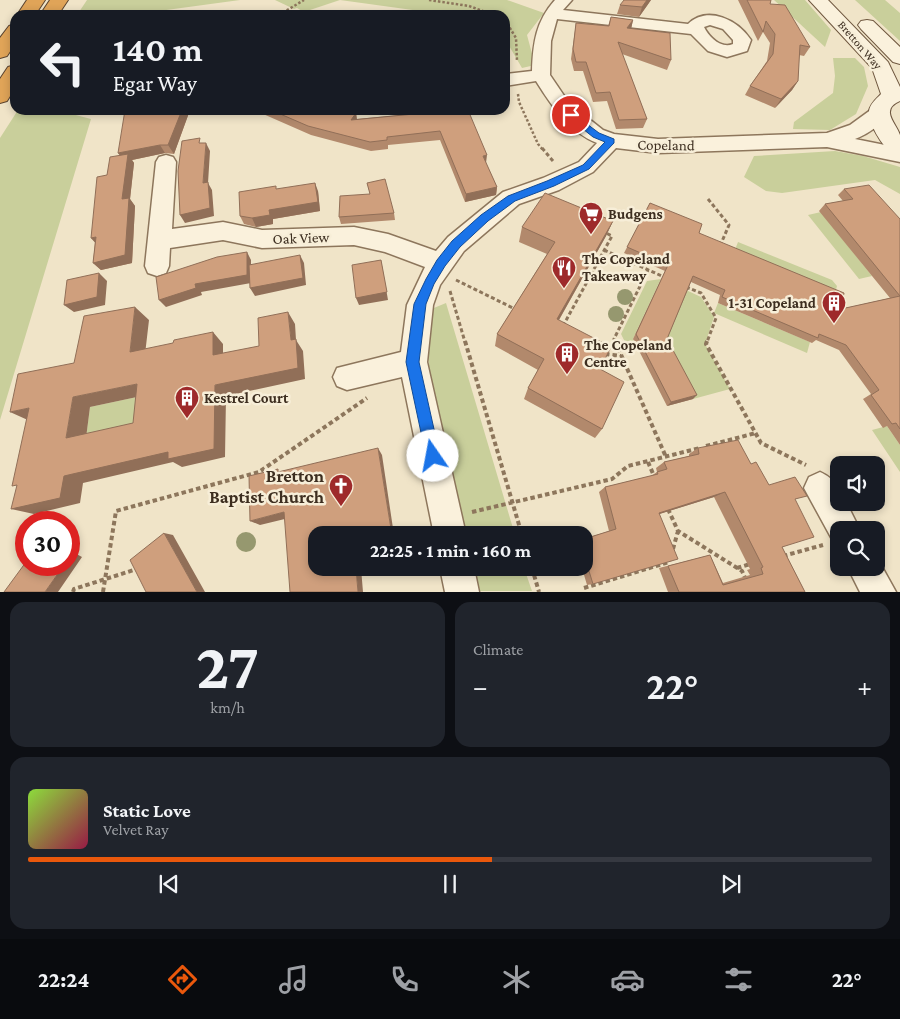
<!DOCTYPE html>
<html lang="en">
<head>
<meta charset="utf-8">
<style>
	:root { --surface:#171b24; --page:#20242c; --text:#f1f3f6; --muted:#9ea1a6; --line:#363941; --accent:#ea580c }
	body { margin:0; font-family:"Crimson Pro",serif; background:var(--page); color:var(--text); height:100vh; display:flex; flex-direction:column; font-size:19px; white-space:nowrap }
	* { box-sizing:border-box; margin:0 }
	p { font-size:16px; color:var(--muted) }
	.icon { flex:none; width:28px; height:28px; fill:none; stroke:currentColor; stroke-width:2; stroke-linecap:round; stroke-linejoin:round }
	.map { position:relative; height:592px; overflow:hidden }
	.sheet { display:flex; flex-direction:column; gap:10px; padding:10px; background:#0d0f14; flex:1 }
	.sheet>* { flex:none }
	.hud { position:absolute; left:10px; top:10px; width:500px; height:105px; border-radius:15px; box-shadow:0 2px 8px #0003; background:#171b24; color:var(--text); overflow:hidden }
	.fabs { position:absolute; left:830px; top:456px; display:grid; gap:10px }
	.fabs a { display:grid; place-items:center; width:55px; height:55px; border-radius:10px; background:var(--surface); box-shadow:0 2px 8px #0003; font-size:25px }
	.speed { position:absolute; left:15px; top:511px; display:flex; gap:10px; font-size:25px; font-weight:700; text-align:center }
	.speed>* { display:grid; place-content:center; width:65px; height:65px; border-radius:50%; background:var(--surface); box-shadow:0 2px 8px #0003; line-height:1 }
	.speed .limit { border:8px solid #d22; background:#fff; color:#111 }
	.pin { position:absolute; display:grid; place-items:center; width:42px; height:42px; color:#fff; margin:-21px; border:2px solid #fff; border-radius:50%; box-shadow:0 1px 5px #0007 }
	.me { position:absolute; width:55px; margin:-28px; rotate:348deg; stroke-linejoin:round; filter:drop-shadow(0 0 4px #0008) }
	.turn { display:flex; align-items:center; gap:18px; height:105px; padding:0 20px; font-size:22px }
	.turn .icon { width:65px; height:65px; stroke-width:2.5 }
	.turn b { display:block; font-size:35px; line-height:42px }
	.big { font-size:38px; font-weight:700; line-height:1.1 }
	.sheet .widget { flex:1; display:flex; flex-direction:column; justify-content:center; gap:8px; min-width:0; padding:0 18px; border-radius:15px; background:var(--page) }
	.sheet .dial { align-items:center; gap:0 }
	.dial b { font-size:65px; line-height:1 }
	.song { display:flex; align-items:center; gap:15px }
	.cover { width:60px; height:60px; border-radius:8px; background:linear-gradient(135deg,hsl(90 70% 55%),hsl(340 70% 35%)) }
	.played { height:5px; border-radius:2px; background:linear-gradient(90deg,var(--accent) 55%,var(--line) 55%) }
	.keys { display:flex; justify-content:space-around; direction:ltr }
	.heat { display:flex; justify-content:space-between; align-items:center; font-size:28px; direction:ltr }
	.sheet .tiles { flex:1; display:grid; gap:10px; grid-template-columns:1fr 1fr }
	.widget:last-child { grid-column:span 2 }
	.trip { position:absolute; left:308px; top:526px; width:285px; height:50px; border-radius:15px; background:var(--surface); box-shadow:0 2px 8px #0003; font-weight:700; line-height:50px; text-align:center }
	.tabs { display:flex; height:80px; justify-content:space-around; align-items:center; background:#090b0e; color:var(--muted) }
	.tabs .icon { width:35px; height:35px }
	.tabs .on { color:var(--accent) }
	.tabs b { font-size:22px; color:var(--text) }
	.map>svg:first-child { display:block }
</style>
</head>
<body>
<div class="map">
<svg width="900" height="592" viewBox="0 0 900 592">
	<rect width="100%" height="100%" fill="#f0e4c8"/>
	<path fill="#c9cf9b" d="M 87,0 L 240,0 L 159,11 L 117,10 L 115,15 L 77,15 Z
		M 275,0 L 507,0 L 544,13 L 527,35 L 535,65 L 522,68 L 505,39 L 505,15 L 449,15 L 340,0 L 304,12 L 297,8 L 294,9 Z
		M 774,0 L 805,0 L 831,30 L 825,47 Z
		M 855,0 L 885,0 L 900,13 L 900,41 Z
		M 833,58 L 855,58 L 864,67 L 868,86 L 856,114 L 830,130 L 793,129 L 794,122 L 833,93 L 835,76 Z
		M 18,110 L 69,110 L 68,113 L 91,119 L 0,420 L 0,138 Z
		M 835,151 L 863,156 L 900,167 L 900,194 L 875,180 L 782,193 L 766,191 L 744,177 L 754,156 Z
		M 821,212 L 872,276 L 859,279 L 808,215 Z
		M 738,242 L 832,280 L 837,286 L 834,297 L 733,255 Z
		M 661,279 L 633,339 L 637,346 L 628,348 L 621,334 L 647,281 Z
		M 686,290 L 701,297 L 714,317 L 705,344 L 730,389 L 693,399 L 663,344 Z
		M 446,303 L 515,535 L 462,535 L 435,424 L 427,346 L 429,310 Z
		M 718,303 L 810,342 L 807,353 L 714,313 Z
		M 151,394 L 148,432 L 85,446 L 90,407 Z
		M 887,426 L 900,445 L 900,472 L 872,430 Z
		M 471,568 L 524,568 L 532,591 L 477,591 Z"/>
	<g fill="none" stroke-linecap="round" stroke-linejoin="round">
		<defs>
			<path id="street" d="M 555,0 L 572,0 L 563,10 L 688,24 C 708,5 738,20 751,40 L 747,51 L 727,57 L 708,51 L 691,34 L 557,19 L 551,41 L 550,75 L 569,103 L 603,130 L 614,134 L 658,139 L 827,133 L 850,125 L 872,109 L 879,107 L 886,109 L 889,113 C 881,125 868,134 855,139 L 900,148 L 900,162 L 827,147 L 658,153 L 616,148 L 593,172 L 559,190 L 519,204 L 464,251 L 440,285 L 433,305 L 427,362 L 466,535 L 434,535 L 402,377 L 347,390 L 337,386 L 333,377 L 337,368 L 401,352 L 407,305 L 425,267 L 385,252 L 354,245 L 262,248 L 223,240 L 170,248 L 169,266 L 166,273 L 157,276 L 148,273 L 145,266 L 156,162 L 159,157 L 166,155 L 173,157 L 176,162 L 172,229 L 223,222 L 262,230 L 354,227 L 388,234 L 436,251 L 448,237 L 503,192 L 543,178 L 579,162 L 597,143 C 569,132 551,105 536,81 L 505,86 L 505,74 L 532,71 C 533,43 536,21 555,0 ZM 710,25 L 723,29 L 733,40 L 733,44 C 721,49 709,37 704,27 Z
				M 820,472 C 835,479 839,487 839,502 L 846,502 L 860,530 L 839,530 L 839,544 L 833,541 L 804,488 L 809,477 Z
				M 876,556 L 896,592 L 860,592 L 848,568 L 876,568 Z
				M 440,568 L 474,568 L 479,592 L 445,592 Z"/>
			<path id="secondary" d="M 809,0 L 828,0 L 888,62 L 900,87 L 900,101 C 879,110 897,124 900,135 C 900,141 900,150 900,156 C 897,155 894,155 892,153 C 883,148 867,121 869,111 C 870,104 876,99 881,94 L 872,68 Z
				M 867,20 L 873,21 L 900,47 L 900,64 L 893,62 L 861,29 L 858,25 L 861,21 Z"/>
			<path id="highway" d="M 27,0 L 45,0 L 35,15 L 17,15 Z
				M 50,0 L 68,0 L 58,15 L 40,15 Z
				M 15,24 L 15,44 L 7,56 L 0,58 L 0,38 L 9,26 Z
				M 15,65 L 15,88 L 7,101 L 0,103 L 0,79 L 8,67 Z"/>
		</defs>
		<use href="#street" stroke="#8d765c" stroke-width="3"/>
		<use href="#secondary" stroke="#6f573f" stroke-width="2"/>
		<use href="#highway" stroke="#5b4430" stroke-width="2"/>
		<path stroke="#8d765c" stroke-width="2.5" stroke-dasharray="2.5 2" stroke-linecap="butt" d="M 429,0 L 469,6 L 494,15
			M 279,15 L 304,0
			M 505,20 L 516,38 L 517,61
			M 518,94 L 519,102 L 538,144 L 543,150"/>
		<path stroke="#8d765c" stroke-width="3" stroke-dasharray="4 2.5" stroke-linecap="butt" d="M 542,148 L 553,161
			M 708,199 L 729,225 L 720,246
			M 604,250 L 664,277
			M 456,280 L 515,309
			M 686,287 L 701,293 L 716,318 L 707,342
			M 450,291 L 465,342
			M 563,326 L 612,236 L 604,232
			M 615,342 L 614,339 L 648,270"/>
		<path stroke="#8d765c" stroke-width="4" stroke-dasharray="4.5 3" stroke-linecap="butt" d="M 465,341 L 522,535
			M 615,341 L 666,457
			M 707,341 L 706,344 L 761,443 L 806,465
			M 605,354 L 621,356
			M 706,446 L 756,433
			M 648,462 L 654,476
			M 668,509 L 678,531 L 742,571 L 746,580
			M 472,512 L 612,479 L 628,466 L 700,448
			M 673,549 L 678,531
			M 783,556 L 823,545
			M 532,568 L 539,592
			M 737,568 L 750,564
			M 584,588 L 669,562 L 670,558
			M 73,592 L 74,589 L 137,569
			M 103,592 L 116,511 L 259,472 L 367,398"/>
		<use href="#street" fill="#faf1dc" fill-rule="evenodd"/>
		<use href="#secondary" fill="#faf1dc" fill-rule="evenodd"/>
		<use href="#highway" fill="#e0a458" fill-rule="evenodd"/>
	</g>
	<g fill="#96986f">
		<circle cx="625" cy="297" r="8"/>
		<circle cx="616" cy="314" r="8"/>
		<circle cx="246" cy="542" r="10"/>
	</g>
	<path fill="#b2896c" d="M 651,0 L 639,17 L 617,14 L 620,5 Z
		M 738,0 L 771,0 L 770,4 L 810,47 L 804,56 L 799,55 L 798,81 L 792,90 L 775,108 L 745,95 L 750,86 L 767,61 L 770,43 L 763,32 L 758,41 Z
		M 611,17 L 633,20 L 631,29 L 671,60 L 667,70 L 622,54 L 647,119 L 643,128 L 616,129 L 607,101 L 593,102 L 583,71 L 574,71 L 571,59 L 576,23 L 608,26 Z
		M 190,110 L 174,154 L 165,153 L 132,160 L 134,163 L 130,199 L 135,206 L 132,263 L 101,270 L 93,263 L 95,242 L 91,238 L 107,175 L 120,155 L 118,153 Z
		M 254,110 L 347,110 L 356,113 L 357,119 L 432,112 L 431,110 L 468,110 L 486,164 L 497,187 L 496,195 L 465,202 L 440,140 L 388,145 L 388,149 L 371,151 L 311,135 Z
		M 367,183 L 394,213 L 395,220 L 341,224 L 339,217 L 370,194 Z
		M 277,189 L 318,191 L 320,211 L 273,219 L 273,224 L 256,227 L 244,224 L 240,216 Z
		M 844,189 L 900,219 L 900,445 L 887,426 L 883,428 L 863,399 L 871,394 L 839,350 L 816,340 L 812,343 L 718,303 L 720,295 L 691,282 L 667,339 L 693,399 L 667,406 L 633,339 L 665,271 L 624,253 L 650,203 L 699,233 L 841,309 L 890,298 L 819,211 L 825,204 L 843,201 L 838,195 Z
		M 613,221 L 606,236 L 559,320 L 600,369 L 602,429 L 595,438 L 524,399 L 528,388 L 538,370 L 495,346 L 497,334 L 547,254 L 519,242 L 522,227 Z
		M 698,448 L 751,464 L 769,485 L 795,499 L 782,547 L 805,592 L 668,592 L 659,568 L 710,555 L 723,583 L 750,575 L 747,570 L 750,569 L 714,497 L 659,514 L 593,584 L 587,585 L 582,568 L 584,568 L 584,539 L 609,531 L 599,492 L 605,487 L 651,476 L 657,472 L 656,468 L 664,462 L 689,456 L 689,454 Z"/>
	<path fill="#916f58" d="M 647,0 L 651,0 L 639,17 L 642,7 Z
		M 633,20 L 631,29 L 627,28 Z
		M 798,81 L 792,90 L 775,108 L 781,99 Z
		M 182,110 L 190,110 L 174,154 L 168,145 Z
		M 356,113 L 357,122 L 351,120 Z
		M 206,143 L 210,151 L 208,183 L 212,190 L 214,216 L 185,223 L 180,215 L 203,183 Z
		M 160,145 L 165,153 L 132,160 L 134,163 L 130,199 L 135,206 L 132,263 L 101,270 L 93,263 L 122,199 L 124,161 L 118,153 Z
		M 487,155 L 486,163 L 483,156 Z
		M 315,183 L 318,191 L 320,211 L 273,219 L 273,224 L 256,227 L 252,218 L 269,210 Z
		M 497,187 L 496,195 L 465,202 L 466,194 Z
		M 613,221 L 606,236 L 552,332 L 557,319 Z
		M 96,237 L 98,246 L 91,238 Z
		M 247,252 L 251,260 L 251,283 L 201,292 L 202,295 L 166,307 L 159,300 L 195,284 Z
		M 300,255 L 304,263 L 306,285 L 255,296 L 250,288 Z
		M 381,260 L 388,300 L 359,305 L 356,298 Z
		M 99,273 L 107,281 L 105,305 L 74,312 L 64,305 Z
		M 135,307 L 149,320 L 144,363 L 130,352 Z
		M 288,312 L 295,324 L 296,340 L 303,351 L 305,379 L 226,396 L 225,457 L 182,467 L 173,462 L 83,483 L 80,503 L 34,514 L 11,509 L 64,476 L 291,340 Z
		M 213,332 L 223,344 L 223,367 L 213,355 Z
		M 137,384 L 151,394 L 90,407 L 85,446 L 66,438 L 73,397 Z
		M 697,395 L 693,399 L 667,406 L 671,402 Z
		M 29,408 L 30,421 L 10,412 Z
		M 378,448 L 382,455 L 394,535 L 392,535 Z
		M 725,492 L 714,497 L 650,517 L 659,513 Z
		M 284,512 L 293,517 L 260,525 L 250,521 Z
		M 164,533 L 173,535 L 205,592 L 197,592 Z
		M 69,550 L 82,557 L 58,592 L 45,592 L 64,565 L 69,565 Z
		M 356,568 L 361,568 L 363,592 L 358,592 Z"/>
	<path fill="#cf9f7d" stroke="#916f58" fill-rule="evenodd" d="M 624,0 L 647,0 L 642,7 L 620,5 Z
		M 747,0 L 771,0 L 770,4 L 785,5 L 810,47 L 800,45 L 798,81 L 781,99 L 750,86 L 773,54 L 775,34 L 766,21 L 763,32 Z
		M 303,12 L 309,15 L 299,15 Z
		M 611,17 L 633,20 L 627,28 L 670,33 L 671,60 L 618,42 L 647,119 L 619,120 L 610,92 L 596,93 L 586,62 L 576,62 L 573,49 L 576,23 L 609,26 Z
		M 125,110 L 182,110 L 168,145 L 160,145 L 118,153 Z
		M 271,110 L 347,110 L 356,113 L 351,120 L 435,112 L 434,110 L 468,110 L 487,155 L 483,156 L 497,187 L 466,194 L 440,131 L 387,137 L 387,140 L 370,142 L 308,126 Z
		M 200,138 L 199,143 L 206,143 L 203,183 L 208,182 L 210,208 L 180,215 L 178,171 L 182,141 Z
		M 128,154 L 122,199 L 129,198 L 125,255 L 93,263 L 96,237 L 91,238 L 97,177 L 107,175 L 110,157 Z
		M 385,179 L 394,213 L 339,217 L 340,196 L 370,194 L 367,183 Z
		M 315,183 L 318,202 L 269,210 L 270,215 L 252,218 L 240,216 L 239,192 L 276,186 L 276,189 Z
		M 869,185 L 900,219 L 900,429 L 896,423 L 892,424 L 871,395 L 879,390 L 846,345 L 819,334 L 818,338 L 722,297 L 725,290 L 693,276 L 667,339 L 697,395 L 671,402 L 636,334 L 668,265 L 627,247 L 650,203 L 702,224 L 699,233 L 844,293 L 841,309 L 900,296 L 825,204 L 853,199 L 844,189 Z
		M 545,193 L 613,221 L 557,319 L 611,347 L 600,369 L 624,382 L 602,429 L 528,388 L 544,359 L 497,334 L 555,242 L 522,227 Z
		M 247,252 L 247,275 L 195,284 L 196,288 L 159,300 L 156,277 L 217,257 Z
		M 300,255 L 303,278 L 250,288 L 249,265 Z
		M 381,260 L 387,292 L 356,298 L 352,265 Z
		M 99,273 L 97,297 L 64,305 L 67,280 Z
		M 135,307 L 130,352 L 173,343 L 174,340 L 213,332 L 213,355 L 259,346 L 258,318 L 288,312 L 291,340 L 296,339 L 298,368 L 215,385 L 214,449 L 168,459 L 168,452 L 64,476 L 60,498 L 11,509 L 17,485 L 12,486 L 29,408 L 10,412 L 18,374 L 74,363 L 84,316 ZM 137,384 L 133,423 L 66,438 L 73,397 Z
		M 738,440 L 751,464 L 756,462 L 769,485 L 795,477 L 807,496 L 795,499 L 814,537 L 782,547 L 805,592 L 679,592 L 668,566 L 710,555 L 723,585 L 763,574 L 761,568 L 763,567 L 725,492 L 659,513 L 678,559 L 593,584 L 584,555 L 584,539 L 616,529 L 605,487 L 658,474 L 657,472 L 667,469 L 664,462 L 699,454 L 698,448 Z
		M 378,448 L 392,535 L 316,535 L 316,568 L 356,568 L 358,592 L 290,592 L 284,512 L 250,521 L 249,476 L 278,469 L 278,472 Z
		M 164,533 L 197,592 L 146,592 L 130,560 Z
		M 26,562 L 26,565 L 64,565 L 45,592 L 4,592 Z"/>
	<path fill="#1a73e8" stroke="#114b97" d="M 571,112 L 599,133 L 614,139 L 614,143 L 589,169 L 554,186 L 515,201 L 488,221 L 460,247 L 445,266 L 434,284 L 426,304 L 419,362 L 440,456 L 438,461 L 433,463 L 428,461 L 426,456 L 406,362 L 414,304 L 426,279 L 437,260 L 452,241 L 481,215 L 508,196 L 547,181 L 583,165 L 605,142 L 593,137 L 568,117 L 567,115 Z"/>
	<defs>
		<symbol id="supermarket-pin" viewBox="-11 -11 22 30"><path d="M0 17L-7.5 6A9.5 9.5 0 1 1 7.5 6Z" fill="#9e2a2b" stroke="#f7eed8"/><path d="M-6-5.5h2.5l.6 2H6L4.5 2H-2.5L-4.4-4H-6ZM-1.5 3.2a1.3 1.3 0 1 0 .1 0ZM3 3.2a1.3 1.3 0 1 0 .1 0Z" fill="#fff"/></symbol>
		<symbol id="restaurant-pin" viewBox="-11 -11 22 30"><path d="M0 17L-7.5 6A9.5 9.5 0 1 1 7.5 6Z" fill="#9e2a2b" stroke="#f7eed8"/><path d="M-5-6h1v4h1v-4h1v4h1v-4h1v5L-1.5 .5V6h-2V.5L-5-1ZM5-6V6H3V1.5H1.5Q1.5-4 5-6Z" fill="#fff"/></symbol>
		<symbol id="building-pin" viewBox="-11 -11 22 30"><path d="M0 17L-7.5 6A9.5 9.5 0 1 1 7.5 6Z" fill="#9e2a2b" stroke="#f7eed8"/><path d="M-4-6H4V6H1V3H-1V6H-4ZM-2.5-4.3h1.7v1.8h-1.7ZM.8-4.3h1.7v1.8H.8ZM-2.5-1h1.7V.8h-1.7ZM.8-1h1.7V.8H.8Z" fill="#fff"/></symbol>
		<symbol id="church-pin" viewBox="-11 -11 22 30"><path d="M0 17L-7.5 6A9.5 9.5 0 1 1 7.5 6Z" fill="#9e2a2b" stroke="#f7eed8"/><path d="M-1.2-6h2.4v3.5h3.3v2.4h-3.3V6h-2.4V-.1h-3.3v-2.4h3.3Z" fill="#fff"/></symbol>
	</defs>
	<g fill-rule="evenodd">
		<use href="#supermarket-pin" x="577" y="200" width="28" height="38"/>
		<use href="#restaurant-pin" x="550" y="254" width="28" height="38"/>
		<use href="#building-pin" x="820" y="289" width="28" height="38"/>
		<use href="#building-pin" x="553" y="340" width="28" height="38"/>
		<use href="#building-pin" x="173" y="384" width="28" height="38"/>
		<use href="#church-pin" x="327" y="472" width="28" height="38"/>
	</g>
	<g text-anchor="middle" dominant-baseline="central" stroke-width="5" stroke-linejoin="round" paint-order="stroke">
		<g font-size="12" fill="#3d2e20" stroke="#f7eed8">
			<text transform="translate(860 45) rotate(49)">Bretton Way</text>
		</g>
		<g font-size="15" fill="#3d2e20" stroke="#f7eed8">
			<text transform="translate(666 145) rotate(1)">Copeland</text>
			<text transform="translate(301 238) rotate(-2)">Oak View</text>
		</g>
		<g font-size="15" font-weight="bold" fill="#3d2e20" stroke="#f7eed8" text-anchor="start">
			<text x="608" y="214">Budgens</text>
			<text x="582" y="259">The Copeland<tspan x="582" dy="17">Takeaway</tspan></text>
			<text x="816" y="303" text-anchor="end">1-31 Copeland</text>
			<text x="584" y="345">The Copeland<tspan x="584" dy="17">Centre</tspan></text>
			<text x="204" y="398">Kestrel Court</text>
		</g>
		<g font-size="18" font-weight="bold" fill="#3d2e20" stroke="#f7eed8" text-anchor="end">
			<text x="324" y="476">Bretton<tspan x="324" dy="21">Baptist Church</tspan></text>
		</g>
	</g>
</svg>
<div class="fabs">
<a><svg class="icon" aria-label="sound" viewBox="0 0 24 24"><path d="M4 9h4l5-4v14l-5-4H4zM17 9q2 3 0 6"/></svg></a>
<a><svg class="icon" aria-label="search" viewBox="0 0 24 24"><circle cx="10" cy="10" r="6"/><path d="M15 15l6 6"/></svg></a>
</div>
<div class="speed"><div class="limit">30</div></div>
<div class="pin" style="left:571px;top:115px;background:#d93025"><svg class="icon" aria-label="arrive" viewBox="0 0 24 24"><path d="M6 21V4h12l-3 4 3 4H6"/></svg></div>
<svg class="me" style="left:433px;top:456px" viewBox="-20 -20 40 40"><circle r="19" fill="#fff"/><path d="M0-13L10 11 0 6-10 11z" fill="#1a73e8"/></svg>
<div class="trip">22:25 · 1 min · 160 m</div>
<div class="hud">
<div class="turn"><svg class="icon" aria-label="left" viewBox="0 0 24 24"><path d="M17 20v-9H6M10 6l-5 5 5 5"/></svg><div><b>140 m</b>Egar Way</div></div>
</div>
</div>
<section class="sheet">
<div class="tiles">
<div class="widget dial"><b>27</b><p>km/h</p></div>
<div class="widget"><p>Climate</p>
<div class="heat"><a>−</a><b class="big">22°</b><a>+</a></div>
</div>
<div class="widget">
<div class="song"><i class="cover"></i><div><b>Static Love</b><p>Velvet Ray</p></div></div>
<div class="played"></div>
<div class="keys"><svg class="icon" aria-label="previous" viewBox="0 0 24 24"><path d="M18 5L8 12l10 7zM5 5v14"/></svg><svg class="icon" aria-label="pause" viewBox="0 0 24 24"><path d="M8 5v14M16 5v14"/></svg><svg class="icon" aria-label="next" viewBox="0 0 24 24"><path d="M6 5l10 7-10 7zM19 5v14"/></svg></div>
</div>
</div>
</section>
<nav class="tabs">
<b>22:24</b>
<svg class="icon on" aria-label="directions" viewBox="0 0 24 24"><path d="M12 3l9 9-9 9-9-9zM9 14v-3h6M13 9l2 2-2 2"/></svg>
<svg class="icon" aria-label="music" viewBox="0 0 24 24"><path d="M9 18V5l10-2v13"/><circle cx="6" cy="18" r="3"/><circle cx="16" cy="16" r="3"/></svg>
<svg class="icon" aria-label="phone" viewBox="0 0 24 24"><path d="M5 4h4l2 5-3 2q2 4 5 5l2-3 5 2v4C11 20 4 13 5 4z"/></svg>
<svg class="icon" aria-label="climate" viewBox="0 0 24 24"><path d="M12 3v18M4 7l16 10M4 17L20 7"/></svg>
<svg class="icon" aria-label="car" viewBox="0 0 24 24"><path d="M5 17H2v-5l4-1 3-4h7l3 4 3 1v5h-3M9 17h6M6 11h13"/><circle cx="7" cy="17" r="2"/><circle cx="17" cy="17" r="2"/></svg>
<svg class="icon" aria-label="filters" viewBox="0 0 24 24"><path d="M4 7h16M4 17h16"/><circle cx="9" cy="7" r="2"/><circle cx="15" cy="17" r="2"/></svg>
<b>22°</b>
</nav>
</body>
</html>
